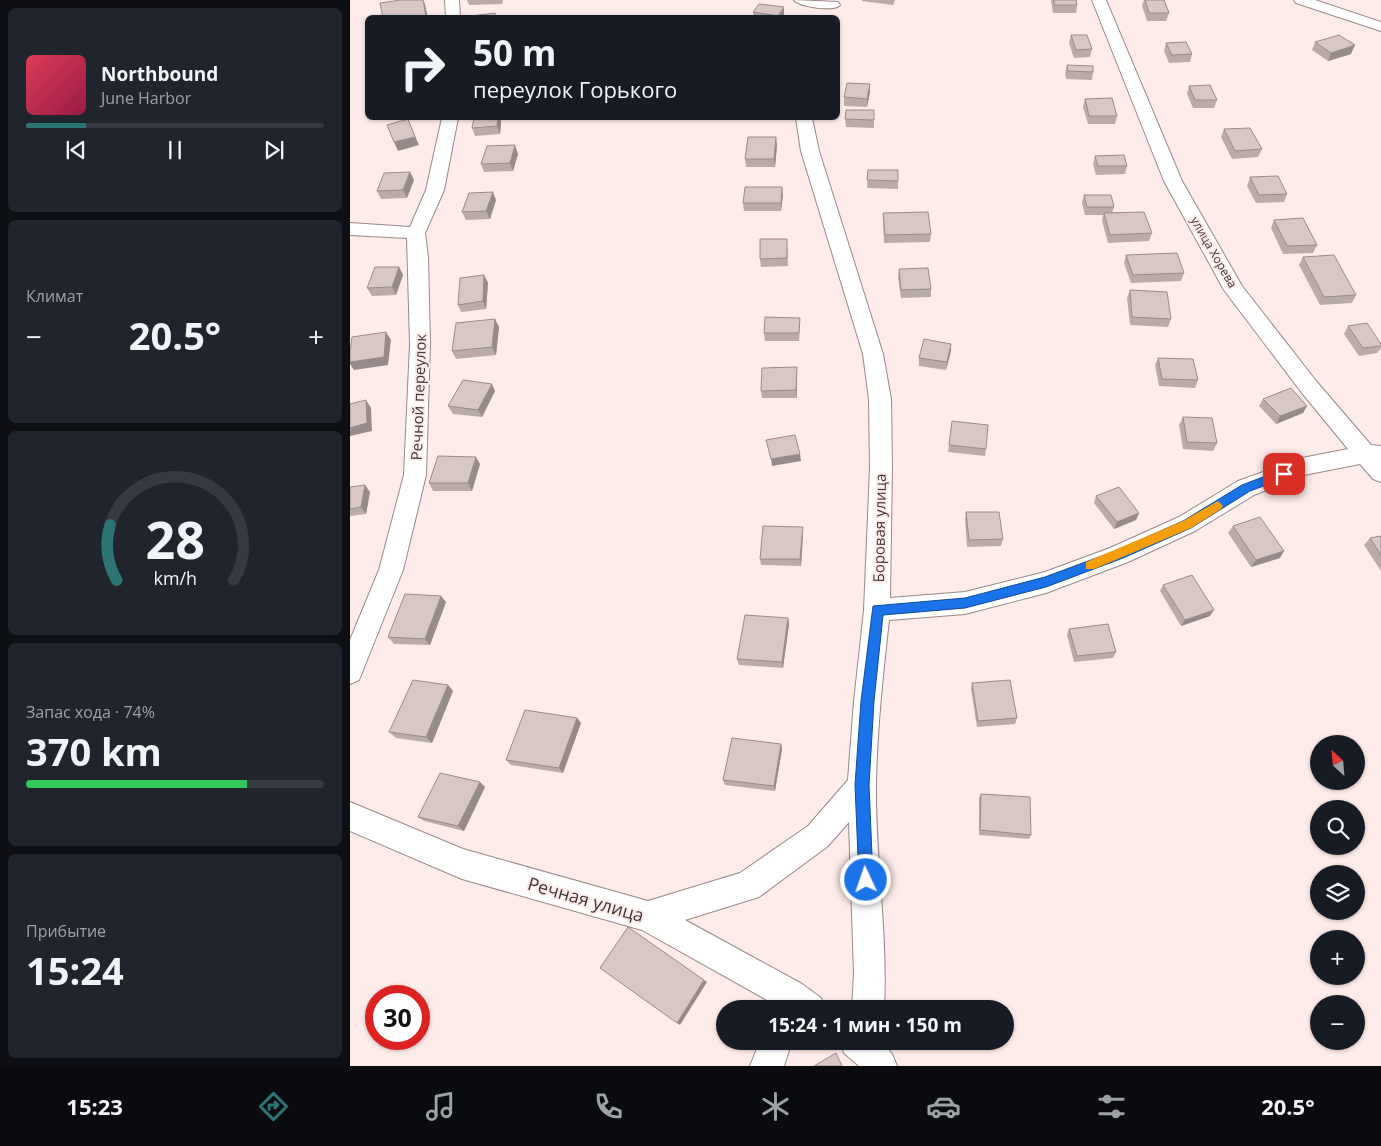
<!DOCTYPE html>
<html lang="ru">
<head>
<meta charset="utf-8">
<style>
	:root { --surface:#171b24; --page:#20242c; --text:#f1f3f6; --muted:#9ea1a6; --line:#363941; --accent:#2b7576 }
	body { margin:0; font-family:"Open Sans",sans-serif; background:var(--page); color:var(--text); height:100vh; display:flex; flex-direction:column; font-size:19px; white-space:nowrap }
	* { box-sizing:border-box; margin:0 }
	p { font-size:16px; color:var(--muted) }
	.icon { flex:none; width:28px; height:28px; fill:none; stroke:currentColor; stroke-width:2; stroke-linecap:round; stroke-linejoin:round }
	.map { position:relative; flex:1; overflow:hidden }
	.details { display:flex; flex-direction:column; gap:8px; padding:8px; background:#0d0f14; width:350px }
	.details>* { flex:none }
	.hud { position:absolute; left:15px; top:15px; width:475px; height:105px; border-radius:8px; box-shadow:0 1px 4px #0004; background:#171b24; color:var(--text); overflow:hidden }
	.needle { width:32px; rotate:334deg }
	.buttons { position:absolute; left:960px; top:735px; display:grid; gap:10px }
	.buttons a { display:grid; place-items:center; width:55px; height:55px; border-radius:50%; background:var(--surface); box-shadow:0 1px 4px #0004; font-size:25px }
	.speed { position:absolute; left:15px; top:985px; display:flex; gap:10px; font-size:25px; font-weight:700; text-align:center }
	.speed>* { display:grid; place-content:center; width:65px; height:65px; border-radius:50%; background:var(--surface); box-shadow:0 1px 4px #0004; line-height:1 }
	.speed .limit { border:8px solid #d22; background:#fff; color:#111 }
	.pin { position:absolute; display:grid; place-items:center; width:42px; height:42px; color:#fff; margin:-21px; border-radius:10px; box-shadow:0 2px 8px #0006 }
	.me { position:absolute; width:55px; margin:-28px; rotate:357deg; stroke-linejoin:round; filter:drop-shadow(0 0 4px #0008) }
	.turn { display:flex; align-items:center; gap:18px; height:105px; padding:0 25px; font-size:22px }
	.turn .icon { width:65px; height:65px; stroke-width:2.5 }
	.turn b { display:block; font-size:35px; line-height:42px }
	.big { font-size:38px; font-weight:700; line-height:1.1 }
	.details .widget { flex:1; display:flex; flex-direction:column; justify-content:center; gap:8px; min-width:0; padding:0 18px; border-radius:8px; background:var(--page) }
	.details .dial { align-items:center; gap:0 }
	.dial svg { height:130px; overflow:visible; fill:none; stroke:var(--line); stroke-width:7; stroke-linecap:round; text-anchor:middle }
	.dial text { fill:var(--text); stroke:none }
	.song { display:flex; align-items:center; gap:15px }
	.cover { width:60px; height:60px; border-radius:8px; background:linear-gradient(135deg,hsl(350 70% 55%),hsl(340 70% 35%)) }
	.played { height:5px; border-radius:2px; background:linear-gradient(90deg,var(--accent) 20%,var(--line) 20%) }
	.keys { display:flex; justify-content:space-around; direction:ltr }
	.heat { display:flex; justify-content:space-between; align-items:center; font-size:28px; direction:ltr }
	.charge { height:8px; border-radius:4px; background:linear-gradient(90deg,#34c759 74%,var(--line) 0) }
	.trip { position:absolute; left:366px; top:1000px; width:298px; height:50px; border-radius:25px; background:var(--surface); box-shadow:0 1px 4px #0004; font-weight:700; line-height:50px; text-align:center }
	.dock { display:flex; height:80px; justify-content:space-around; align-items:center; background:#090b0e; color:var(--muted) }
	.dock .icon { width:35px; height:35px }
	.dock .on { color:var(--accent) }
	.dock b { font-size:22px; color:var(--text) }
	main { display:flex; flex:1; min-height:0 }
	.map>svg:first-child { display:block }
</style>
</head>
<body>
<main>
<section class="details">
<div class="widget">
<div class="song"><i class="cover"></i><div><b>Northbound</b><p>June Harbor</p></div></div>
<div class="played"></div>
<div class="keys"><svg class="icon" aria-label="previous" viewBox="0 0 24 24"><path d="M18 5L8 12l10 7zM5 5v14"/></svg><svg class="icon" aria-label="pause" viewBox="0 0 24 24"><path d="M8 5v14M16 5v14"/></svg><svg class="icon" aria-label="next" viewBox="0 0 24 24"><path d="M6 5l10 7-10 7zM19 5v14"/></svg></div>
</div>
<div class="widget"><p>Климат</p>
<div class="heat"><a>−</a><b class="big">20.5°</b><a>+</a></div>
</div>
<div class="widget dial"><svg viewBox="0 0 100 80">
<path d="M14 69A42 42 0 1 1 86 69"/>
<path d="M14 69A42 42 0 0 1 10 35" stroke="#2b7576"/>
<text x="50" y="56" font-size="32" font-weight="700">28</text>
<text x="50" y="72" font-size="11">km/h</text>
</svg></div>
<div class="widget"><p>Запас хода · 74%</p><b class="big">370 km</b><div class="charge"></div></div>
<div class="widget"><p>Прибытие</p><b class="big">15:24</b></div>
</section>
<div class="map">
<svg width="1031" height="1066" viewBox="0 0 1031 1066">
	<rect width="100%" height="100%" fill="#feecea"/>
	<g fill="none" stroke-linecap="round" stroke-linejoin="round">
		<defs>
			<path id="minor" d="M 95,0 L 109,0 L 110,18 L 96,18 Z
				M 444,0 L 488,2 L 490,5 C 485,12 449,7 444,0 Z
				M 742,0 L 756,0 L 832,181 L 892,286 L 966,381 L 1021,445 L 1031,446 L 1031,482 L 1023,479 L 1010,464 L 954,475 L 904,495 L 845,531 L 778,562 L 696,593 L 615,614 L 539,620 C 533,674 527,729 526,784 C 525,859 538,934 534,1009 L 502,1009 L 504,974 L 499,822 L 478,846 L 409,897 L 335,920 L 452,984 L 471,998 L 476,1009 L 433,1009 L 292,930 L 112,879 L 0,831 L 0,802 L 113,849 L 298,901 L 390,873 L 458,826 L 498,780 L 504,701 L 514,610 L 520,468 L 519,399 L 513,354 L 451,151 L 446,118 L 462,118 L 469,151 L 533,354 L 541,399 L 542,468 L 540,598 L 615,592 L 695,572 L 760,548 L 829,517 L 888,481 L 952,458 L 998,449 L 952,393 L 874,290 L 814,181 Z
				M 944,0 L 965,0 L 1031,22 L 1031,31 L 946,3 Z
				M 92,118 L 108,118 L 94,190 L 75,233 L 78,257 L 80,344 L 76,475 L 53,570 L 9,680 L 0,684 L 0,640 L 29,570 L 54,475 L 60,344 L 57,238 L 0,235 L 0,223 L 60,227 L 76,190 Z
				M 410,1041 L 442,1041 L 434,1066 L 400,1066 Z
				M 490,1041 L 531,1041 L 542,1054 L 547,1066 L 509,1066 L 494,1053 Z"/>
		</defs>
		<use href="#minor" stroke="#988886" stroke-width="2"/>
		<use href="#minor" fill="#fff" fill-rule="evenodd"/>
	</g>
	<path fill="#baaba9" d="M 117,0 L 153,0 L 152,4 L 119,5 Z
		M 512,0 L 545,0 L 543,5 L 512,1 Z
		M 701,0 L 726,0 L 727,5 L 726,13 L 703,13 Z
		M 794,0 L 814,0 L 819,13 L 816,21 L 797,21 L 792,6 Z
		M 434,7 L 434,15 L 433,18 L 404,18 L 403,12 Z
		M 721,35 L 742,49 L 740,57 L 724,58 L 719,43 Z
		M 965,42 L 1001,54 L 978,61 L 962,50 Z
		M 816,43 L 842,54 L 840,62 L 819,63 L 814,51 Z
		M 717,65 L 743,72 L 742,80 L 716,79 L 715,73 Z
		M 839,86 L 867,100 L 864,108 L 843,108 L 837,94 Z
		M 520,92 L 517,107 L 494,106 L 494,97 Z
		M 735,99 L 767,116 L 765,124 L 738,124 L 733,107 Z
		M 524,110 L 524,128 L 496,127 L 495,119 Z
		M 124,118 L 150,118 L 151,122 L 150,134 L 125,136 L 122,128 Z
		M 874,129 L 912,149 L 908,157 L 882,159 L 871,137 Z
		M 427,145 L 425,167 L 396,167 L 395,159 Z
		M 168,154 L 163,171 L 134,172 L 131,164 Z
		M 745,156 L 777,166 L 775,174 L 746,175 L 743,164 Z
		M 518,170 L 548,170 L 548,189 L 517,188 Z
		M 60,172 L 64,180 L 57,198 L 31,199 L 27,191 Z
		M 900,177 L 937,194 L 934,202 L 906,203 L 897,186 Z
		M 433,195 L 431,211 L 394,211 L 393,203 Z
		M 734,195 L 764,207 L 762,213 L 802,233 L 799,241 L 758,243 L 752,221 L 753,215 L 735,215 L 732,203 Z
		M 146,200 L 140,219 L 116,220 L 112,212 Z
		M 533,213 L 581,234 L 580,242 L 534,243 L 533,221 Z
		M 924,220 L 967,245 L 963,253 L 933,254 L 921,228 Z
		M 437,239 L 438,266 L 411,267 L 410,259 Z
		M 776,255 L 834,273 L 831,281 L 781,283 L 774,263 Z
		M 953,257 L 1006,295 L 1002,303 L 970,305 L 949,265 Z
		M 49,267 L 53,275 L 46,295 L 22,296 L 17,288 Z
		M 549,269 L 581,289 L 581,297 L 551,298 L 548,277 Z
		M 134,275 L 138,283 L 136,309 L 111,312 L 108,305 Z
		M 780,290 L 821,319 L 818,327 L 780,325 L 777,298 Z
		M 450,318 L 450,325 L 449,341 L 415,341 L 414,333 Z
		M 145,319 L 149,327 L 146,355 L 106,359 L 102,351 Z
		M 998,326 L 1031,344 L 1031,348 L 1027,353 L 1009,356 L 994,334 Z
		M 601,344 L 601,351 L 596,370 L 569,366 L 569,358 Z
		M 808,358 L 848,380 L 845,388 L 809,386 L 805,365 Z
		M 447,375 L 447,398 L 412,398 L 411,391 Z
		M 145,391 L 132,417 L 103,414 L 98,406 Z
		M 913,399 L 957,406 L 953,413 L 926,424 L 909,406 Z
		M 833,417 L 867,443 L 863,451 L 833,449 L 829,425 Z
		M 602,421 L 636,449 L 635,456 L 598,452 Z
		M 130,464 L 122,491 L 83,491 L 79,483 Z
		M 0,487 L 20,492 L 16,514 L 0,516 Z
		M 746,496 L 789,513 L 786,520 L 764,529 L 744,503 Z
		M 616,512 L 653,539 L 651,546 L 617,547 L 615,519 Z
		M 883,526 L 930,558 L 901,567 L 878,533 Z
		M 453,527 L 453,534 L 451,566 L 411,565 L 410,559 Z
		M 1031,536 L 1031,571 L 1014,545 L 1020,538 Z
		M 813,585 L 860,616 L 831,626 L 810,591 Z
		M 96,602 L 80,645 L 44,644 L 38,637 Z
		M 438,618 L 439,624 L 433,668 L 389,665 L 387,659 Z
		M 719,629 L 766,652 L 763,658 L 724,662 L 717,635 Z
		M 622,683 L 667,718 L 665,724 L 627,727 L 621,689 Z
		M 98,685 L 103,691 L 82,743 L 46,738 L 39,732 Z
		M 227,718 L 231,723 L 213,773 L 161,765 L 156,760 Z
		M 431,744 L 432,749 L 425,791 L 375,785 L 373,780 Z
		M 130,782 L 135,787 L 114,831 L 74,821 L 68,817 Z
		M 631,794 L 681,835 L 679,839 L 629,835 L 629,798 Z"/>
	<path fill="#978b8a" d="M 73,0 L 75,4 L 78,18 L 67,18 Z
		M 434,7 L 434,15 L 433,18 L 429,18 L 428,16 Z
		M 1005,45 L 1001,54 L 978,61 L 981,53 Z
		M 520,84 L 520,92 L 517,107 L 517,99 Z
		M 148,118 L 150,118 L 151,122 L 150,134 L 147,126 Z
		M 61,127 L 69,145 L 48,151 L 44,142 Z
		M 426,137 L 427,145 L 425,167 L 424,159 Z
		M 165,145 L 168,154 L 163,171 L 160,163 Z
		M 60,172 L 64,180 L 57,198 L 53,190 Z
		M 432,187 L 433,195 L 431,211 L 431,203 Z
		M 143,192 L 146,200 L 140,219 L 136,211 Z
		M 49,267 L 53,275 L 46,295 L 42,287 Z
		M 134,275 L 138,283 L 136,309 L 133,301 Z
		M 145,319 L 149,327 L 146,355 L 142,347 Z
		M 36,332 L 41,340 L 38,365 L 4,370 L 0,364 L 0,362 Z
		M 601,344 L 601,351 L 596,370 L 597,362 Z
		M 447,367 L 447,398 L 446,390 Z
		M 142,384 L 145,391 L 132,417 L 128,410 Z
		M 16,400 L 21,408 L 22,431 L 0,436 L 0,428 Z
		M 957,406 L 953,413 L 926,424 L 930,416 Z
		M 450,454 L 451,461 L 422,466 L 421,459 Z
		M 126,457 L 130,464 L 122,491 L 118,483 Z
		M 15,485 L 20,492 L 16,514 L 11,507 Z
		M 789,513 L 786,520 L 764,529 L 767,522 Z
		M 453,527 L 453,534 L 451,566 L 450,559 Z
		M 934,551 L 930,558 L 901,567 L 906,560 Z
		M 91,596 L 96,602 L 80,645 L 75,639 Z
		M 864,610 L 860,616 L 831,626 L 835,620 Z
		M 438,618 L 439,624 L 433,668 L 432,662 Z
		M 98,685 L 103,691 L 82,743 L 76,737 Z
		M 227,718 L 231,723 L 213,773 L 209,768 Z
		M 431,744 L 432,749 L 425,791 L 424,786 Z
		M 130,782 L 135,787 L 114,831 L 108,826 Z
		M 354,980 L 357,982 L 330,1025 L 327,1023 Z"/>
	<path fill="#d8c7c5" stroke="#978b8a" d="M 51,0 L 73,0 L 76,16 L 67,18 L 33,18 L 30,3 Z
		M 704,0 L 726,0 L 727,5 L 704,5 Z
		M 795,0 L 814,0 L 819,13 L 799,13 Z
		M 409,4 L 434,7 L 428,16 L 403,12 Z
		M 145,13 L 146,18 L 121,18 L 121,16 Z
		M 721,35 L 737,35 L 742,49 L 726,50 Z
		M 989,35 L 1005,45 L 981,53 L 965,42 Z
		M 836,42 L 842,54 L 822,55 L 816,43 Z
		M 717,65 L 743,66 L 743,72 L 718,71 Z
		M 497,83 L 520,84 L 517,99 L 494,97 Z
		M 860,85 L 867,100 L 845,100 L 839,86 Z
		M 762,98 L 767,116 L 739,116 L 735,99 Z
		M 496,110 L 524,110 L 524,120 L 495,119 Z
		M 124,118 L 148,118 L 147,126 L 122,128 Z
		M 58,119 L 65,137 L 44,142 L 37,125 Z
		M 900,128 L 912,149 L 885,151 L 874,129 Z
		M 398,137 L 426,137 L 424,159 L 395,159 Z
		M 165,145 L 160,163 L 131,164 L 137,146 Z
		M 774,155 L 777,166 L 748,166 L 745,156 Z
		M 518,170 L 548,170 L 548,181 L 517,180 Z
		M 60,172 L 53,190 L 27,191 L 34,173 Z
		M 928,176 L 937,194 L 909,195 L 900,177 Z
		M 395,187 L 432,187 L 431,203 L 393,203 Z
		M 143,192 L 136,211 L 112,212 L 119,193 Z
		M 734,195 L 761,195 L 764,207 L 737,207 Z
		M 578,212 L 581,234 L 535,235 L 533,213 Z
		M 794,212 L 802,233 L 760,235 L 754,213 Z
		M 953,218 L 967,245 L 937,246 L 924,220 Z
		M 410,239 L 437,239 L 437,258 L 410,259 Z
		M 827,253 L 834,273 L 783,275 L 776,255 Z
		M 984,255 L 1006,295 L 974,297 L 953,257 Z
		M 25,267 L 49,267 L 42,287 L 17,288 Z
		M 578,268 L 581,289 L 551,290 L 549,269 Z
		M 134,275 L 133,301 L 108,305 L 110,278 Z
		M 780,290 L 817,292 L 821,319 L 782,317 Z
		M 415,317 L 450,318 L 449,333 L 414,333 Z
		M 145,319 L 142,347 L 102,351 L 106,323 Z
		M 1017,323 L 1031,344 L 1031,346 L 1013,348 L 998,326 Z
		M 36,332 L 34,357 L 0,362 L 0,352 L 2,337 Z
		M 574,339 L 601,344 L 597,362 L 569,358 Z
		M 808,358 L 843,359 L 848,380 L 812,379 Z
		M 447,367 L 446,390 L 411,391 L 412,368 Z
		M 113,380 L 142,384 L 128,410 L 98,406 Z
		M 941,388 L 957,406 L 930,416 L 913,399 Z
		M 16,400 L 17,423 L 0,428 L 0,404 Z
		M 833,417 L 862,418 L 867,443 L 837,442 Z
		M 602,421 L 638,425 L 636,449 L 599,445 Z
		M 445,435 L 450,454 L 421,459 L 416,440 Z
		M 88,456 L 126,457 L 118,483 L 79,483 Z
		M 15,485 L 11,507 L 0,509 L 0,487 Z
		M 769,487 L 789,513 L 767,522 L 746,496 Z
		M 616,512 L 649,512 L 653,539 L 619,540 Z
		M 910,517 L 934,551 L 906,560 L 883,526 Z
		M 413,526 L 453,527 L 450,559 L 410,559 Z
		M 1031,536 L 1031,555 L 1020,538 Z
		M 842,575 L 864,610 L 835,620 L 813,585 Z
		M 55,594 L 91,596 L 75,639 L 38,637 Z
		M 395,615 L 438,618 L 432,662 L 387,659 Z
		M 758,624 L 766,652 L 727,656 L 719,629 Z
		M 63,680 L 98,685 L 76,737 L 39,732 Z
		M 660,680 L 667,718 L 628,721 L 622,683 Z
		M 175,710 L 227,718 L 209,768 L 156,760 Z
		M 382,738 L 431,744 L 424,786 L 373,780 Z
		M 90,773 L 130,782 L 108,826 L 68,817 Z
		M 631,794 L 680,797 L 681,835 L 630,830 Z
		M 278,927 L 354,980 L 327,1023 L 250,968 Z
		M 486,1053 L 492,1066 L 464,1066 Z"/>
	<path fill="#1a73e8" stroke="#114b97" d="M 934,469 L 938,471 L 938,477 L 900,491 L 841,528 L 773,558 L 696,587 L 615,608 L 533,615 L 524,701 L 519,785 L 523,880 L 521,885 L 516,887 L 511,885 L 509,880 L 505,785 L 511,701 L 523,606 L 615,598 L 695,577 L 765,551 L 833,521 L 892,485 Z"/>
	<path fill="#f59e0b" d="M 868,501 L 873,506 L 871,509 L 841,528 L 744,569 L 736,569 L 736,562 L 833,521 Z"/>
	<g text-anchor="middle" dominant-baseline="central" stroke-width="4" stroke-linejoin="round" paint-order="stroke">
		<g font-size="12" fill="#3f3838" stroke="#feecea">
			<text transform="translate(864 252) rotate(60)">улица Хорева</text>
		</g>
		<g font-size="15" fill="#3f3838" stroke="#feecea">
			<text transform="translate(68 397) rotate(-88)">Речной переулок</text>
			<text transform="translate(529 528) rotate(-89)">Боровая улица</text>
		</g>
		<g font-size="18" fill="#3f3838" stroke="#feecea">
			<text transform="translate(236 899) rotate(16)">Речная улица</text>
		</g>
	</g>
</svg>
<div class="buttons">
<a><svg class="needle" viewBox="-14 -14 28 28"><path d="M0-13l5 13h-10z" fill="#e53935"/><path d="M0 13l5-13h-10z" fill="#9ea1a6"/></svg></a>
<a><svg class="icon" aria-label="search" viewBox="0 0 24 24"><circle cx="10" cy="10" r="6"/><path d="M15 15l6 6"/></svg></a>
<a><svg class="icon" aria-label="layers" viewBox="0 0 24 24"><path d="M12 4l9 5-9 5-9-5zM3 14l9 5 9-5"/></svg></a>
<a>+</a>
<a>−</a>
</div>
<div class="speed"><div class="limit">30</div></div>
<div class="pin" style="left:934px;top:474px;background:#d93025"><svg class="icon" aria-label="arrive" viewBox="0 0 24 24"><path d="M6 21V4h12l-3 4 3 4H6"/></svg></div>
<svg class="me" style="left:516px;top:880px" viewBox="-20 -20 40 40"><circle r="17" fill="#1a73e8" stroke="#fff" stroke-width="3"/><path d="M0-11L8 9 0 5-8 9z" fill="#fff"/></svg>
<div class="trip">15:24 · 1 мин · 150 m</div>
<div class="hud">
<div class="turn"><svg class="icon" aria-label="right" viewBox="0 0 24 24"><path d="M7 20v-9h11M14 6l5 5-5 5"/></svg><div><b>50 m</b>переулок Горького</div></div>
</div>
</div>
</main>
<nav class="dock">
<b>15:23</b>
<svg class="icon on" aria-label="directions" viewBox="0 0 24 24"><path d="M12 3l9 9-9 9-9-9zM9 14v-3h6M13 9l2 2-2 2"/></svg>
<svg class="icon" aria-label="music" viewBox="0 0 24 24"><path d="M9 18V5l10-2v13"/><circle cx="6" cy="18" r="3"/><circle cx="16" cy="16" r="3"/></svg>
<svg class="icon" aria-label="phone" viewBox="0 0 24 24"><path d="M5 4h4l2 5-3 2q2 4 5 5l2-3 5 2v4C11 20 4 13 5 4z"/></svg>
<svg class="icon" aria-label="climate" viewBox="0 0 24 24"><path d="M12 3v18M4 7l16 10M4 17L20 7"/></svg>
<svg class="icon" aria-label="car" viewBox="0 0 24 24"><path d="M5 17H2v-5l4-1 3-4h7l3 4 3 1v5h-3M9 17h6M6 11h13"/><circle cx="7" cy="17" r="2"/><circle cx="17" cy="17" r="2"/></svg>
<svg class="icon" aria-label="filters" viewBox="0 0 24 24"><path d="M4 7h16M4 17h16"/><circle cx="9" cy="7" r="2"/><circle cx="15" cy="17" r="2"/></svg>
<b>20.5°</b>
</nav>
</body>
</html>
